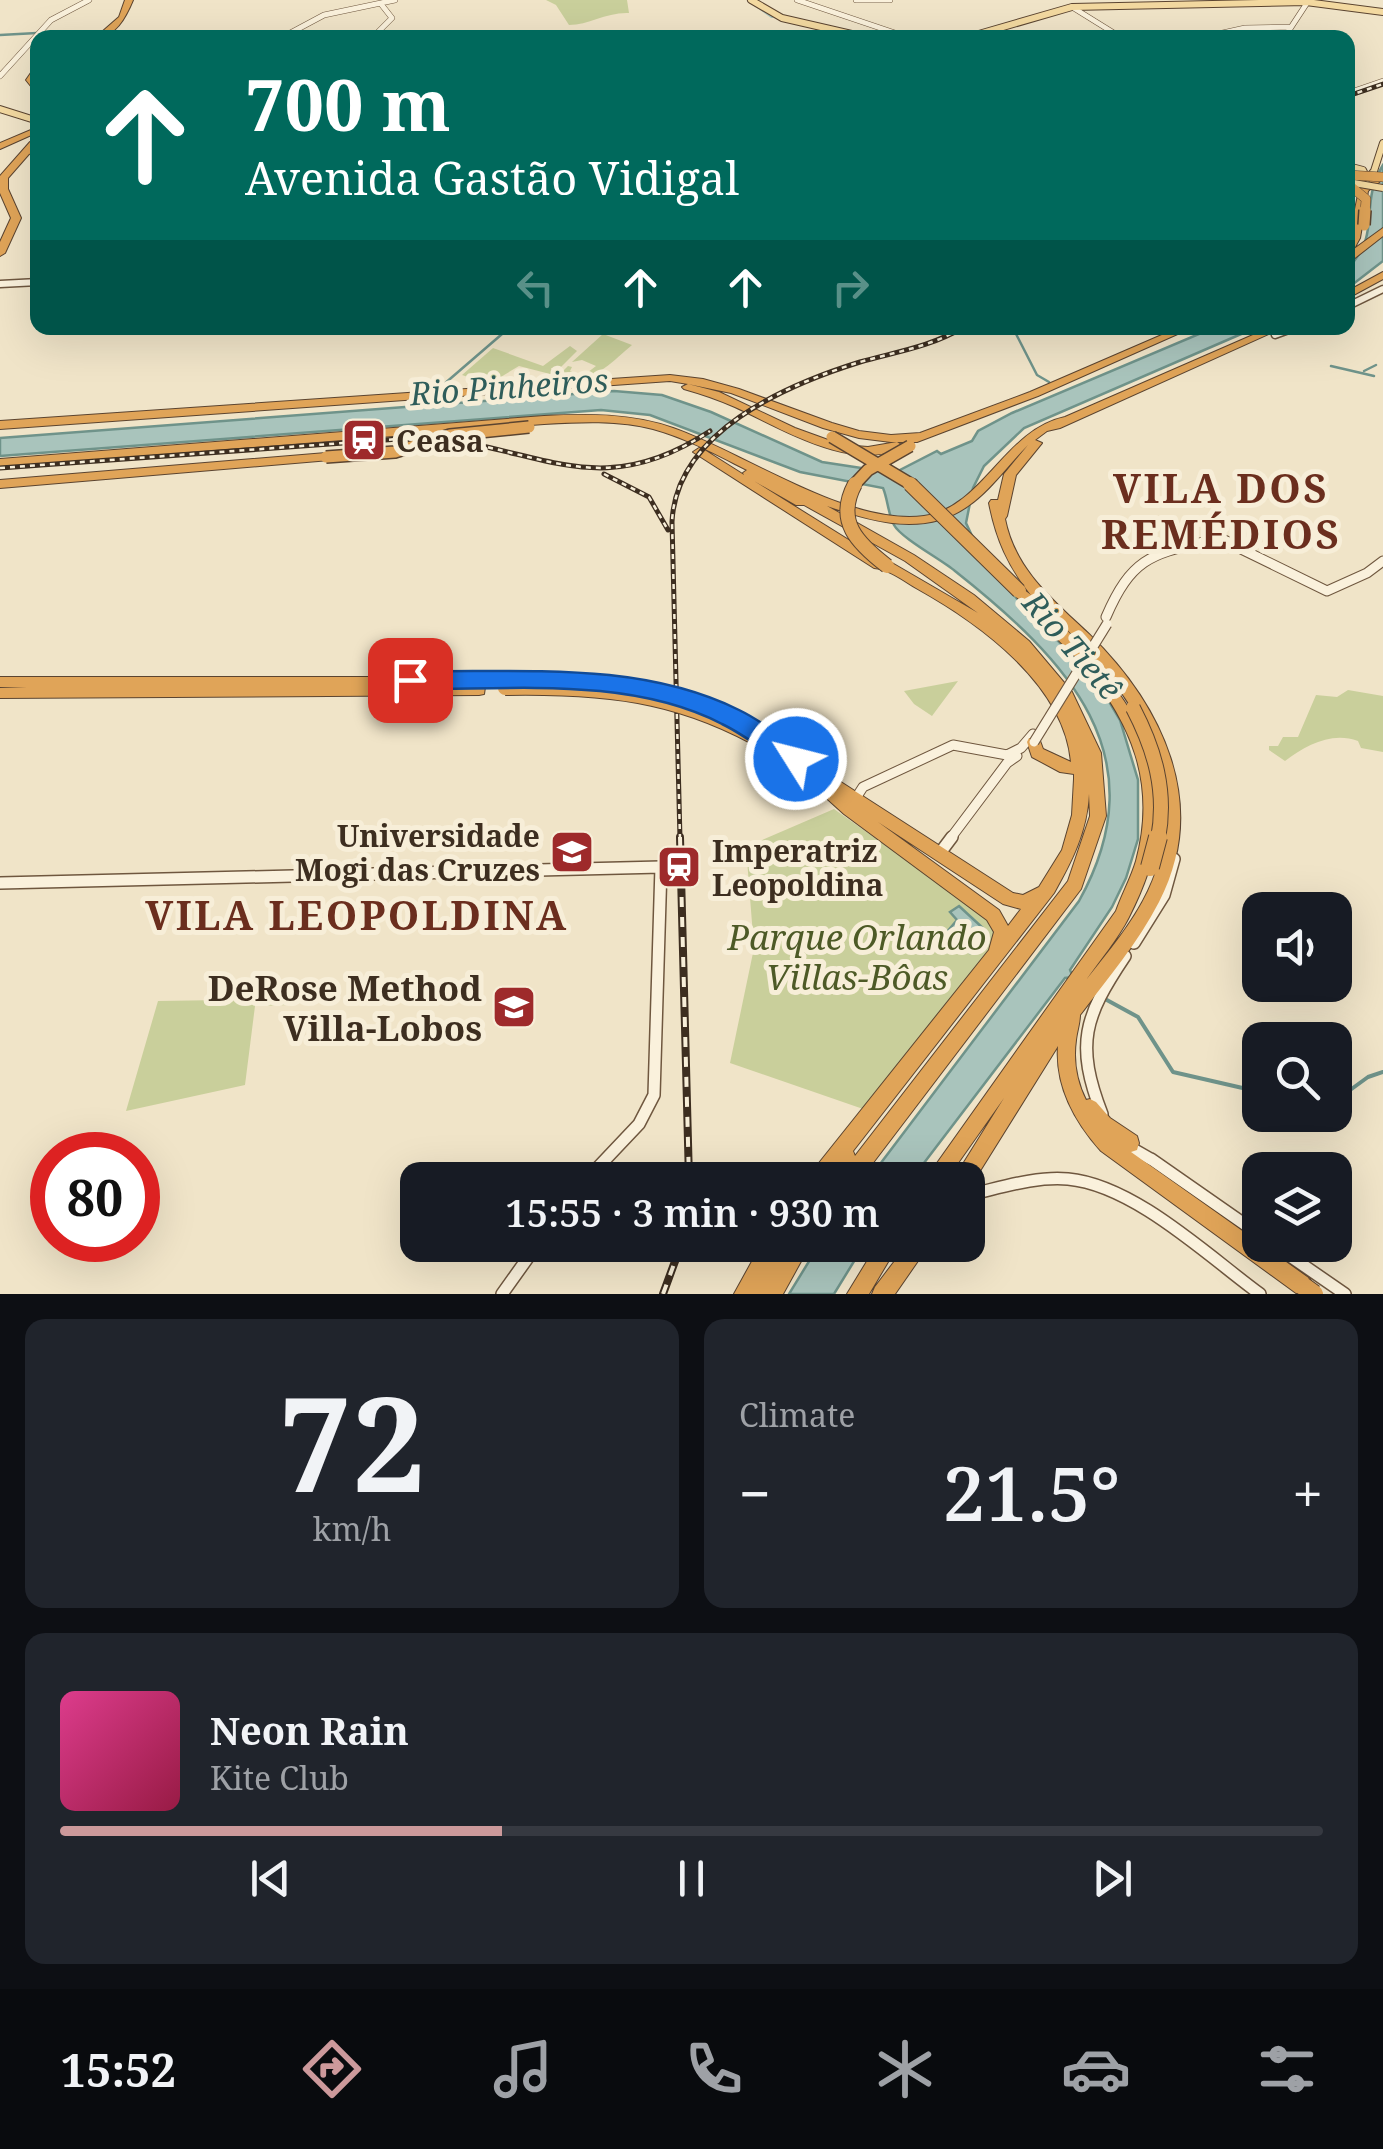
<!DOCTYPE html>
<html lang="en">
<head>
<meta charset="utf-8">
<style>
	:root { --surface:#171b24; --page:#20242c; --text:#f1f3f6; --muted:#9ea1a6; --line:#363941; --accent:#cc999b }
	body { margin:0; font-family:"Noto Serif",serif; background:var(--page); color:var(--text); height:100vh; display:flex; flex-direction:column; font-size:38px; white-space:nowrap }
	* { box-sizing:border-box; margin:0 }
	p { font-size:32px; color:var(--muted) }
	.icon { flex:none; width:55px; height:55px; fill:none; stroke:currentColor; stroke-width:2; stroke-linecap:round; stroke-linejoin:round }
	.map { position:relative; height:1294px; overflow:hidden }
	.side { display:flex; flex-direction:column; gap:25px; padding:25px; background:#0d0f14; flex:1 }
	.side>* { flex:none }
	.guide { position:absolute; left:30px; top:30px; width:1325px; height:305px; border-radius:20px; box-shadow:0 10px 40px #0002; background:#00695c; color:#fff; overflow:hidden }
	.tools { position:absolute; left:1242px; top:892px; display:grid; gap:20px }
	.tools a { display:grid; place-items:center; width:110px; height:110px; border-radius:20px; background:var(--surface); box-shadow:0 10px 40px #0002; font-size:50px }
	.speed { position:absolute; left:30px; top:1132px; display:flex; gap:20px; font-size:50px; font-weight:700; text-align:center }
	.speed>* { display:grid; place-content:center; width:130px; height:130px; border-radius:50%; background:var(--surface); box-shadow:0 10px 40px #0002; line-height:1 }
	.speed .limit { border:15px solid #d22; background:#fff; color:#111 }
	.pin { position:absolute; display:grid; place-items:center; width:85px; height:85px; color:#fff; margin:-42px; border-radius:20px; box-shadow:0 5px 15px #0006 }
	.me { position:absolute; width:110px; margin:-55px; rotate:306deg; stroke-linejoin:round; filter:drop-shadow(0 0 8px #0008) }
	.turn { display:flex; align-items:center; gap:35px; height:210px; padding:0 50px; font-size:45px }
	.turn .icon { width:130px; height:130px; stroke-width:2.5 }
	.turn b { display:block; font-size:70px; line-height:85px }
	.lanes { display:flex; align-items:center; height:95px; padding:0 50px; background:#0003; justify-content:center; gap:50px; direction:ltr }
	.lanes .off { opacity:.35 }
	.big { font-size:75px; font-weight:600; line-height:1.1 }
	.side .tile { flex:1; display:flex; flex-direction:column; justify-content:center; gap:15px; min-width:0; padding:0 35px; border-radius:20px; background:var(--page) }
	.side .dial { align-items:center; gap:0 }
	.dial b { font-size:130px; line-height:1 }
	.song { display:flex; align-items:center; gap:30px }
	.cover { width:120px; height:120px; border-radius:15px; background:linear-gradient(135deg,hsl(330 70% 55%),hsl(340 70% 35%)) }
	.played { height:10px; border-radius:5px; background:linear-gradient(90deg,var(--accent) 35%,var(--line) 35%) }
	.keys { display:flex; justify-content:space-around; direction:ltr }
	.heat { display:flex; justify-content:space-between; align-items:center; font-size:55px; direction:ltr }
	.side .tiles { flex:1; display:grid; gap:25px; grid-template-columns:1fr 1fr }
	.tile:last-child { grid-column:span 2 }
	.trip { position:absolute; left:400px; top:1162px; width:585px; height:100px; border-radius:20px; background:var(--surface); box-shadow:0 10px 40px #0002; font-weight:600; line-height:100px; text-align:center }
	.menu { display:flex; height:160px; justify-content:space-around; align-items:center; background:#090b0e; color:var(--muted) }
	.menu .icon { width:70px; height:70px }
	.menu .active { color:var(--accent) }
	.menu b { font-size:45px; color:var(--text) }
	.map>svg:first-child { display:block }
</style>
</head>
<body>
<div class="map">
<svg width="1383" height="1294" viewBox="0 0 1383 1294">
	<rect width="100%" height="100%" fill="#f0e4c8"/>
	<path fill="#c9cf9b" d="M 546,0 L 627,0 L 629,13 C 606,12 589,25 569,25 L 556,5 Z
		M 603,334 L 632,345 C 612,362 584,392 556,378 L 568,366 L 572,367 L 570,371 L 583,376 L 596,366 L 582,360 L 572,362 Z
		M 570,346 L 577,351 L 560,368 L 551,368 L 554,375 L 519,366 L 489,384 L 462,375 L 493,348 L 543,366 Z
		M 958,681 L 932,716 L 914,704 L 904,691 Z
		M 1348,690 L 1383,696 L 1383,752 L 1361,748 L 1358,741 C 1332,731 1306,745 1285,761 L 1269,750 L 1269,746 L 1278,746 L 1283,737 L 1298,737 L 1316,695 L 1337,697 Z
		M 834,809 L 987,917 L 995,928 L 992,952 L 866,1110 L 730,1063 L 754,948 L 746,847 Z
		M 290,999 L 289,1005 L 255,1006 L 245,1085 L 126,1111 L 158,1001 Z"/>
	<path fill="#a9c4bc" stroke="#6f938a" stroke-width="2.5" d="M 1383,165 L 1383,261 L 1348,288 L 1348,268 C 1383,232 1358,205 1383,165 Z
		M 1213,328 L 1255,328 L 1024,428 L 984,466 L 973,488 L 966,523 L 982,557 L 1019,601 L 1097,681 L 1120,720 L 1138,780 L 1138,839 L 1126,878 L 1112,907 L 1070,970 L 1073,977 L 1065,978 L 911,1180 L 868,1180 L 1079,901 C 1160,755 1067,660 955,571 C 942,560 901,538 894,525 C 888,514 888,500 883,488 L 800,472 L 650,415 L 601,410 L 0,456 L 0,438 L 614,391 L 662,395 L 711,412 L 822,462 L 894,473 L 937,451 L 941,454 L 972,441 L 978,431 L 1012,413 Z
		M 959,906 L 985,930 L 970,953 L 946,933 L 957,920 L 950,912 Z
		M 819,1245 L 864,1245 L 834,1294 L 789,1294 Z"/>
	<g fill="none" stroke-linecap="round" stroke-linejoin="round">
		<path stroke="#6f938a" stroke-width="2.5" d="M 0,35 L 37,33
			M 1013,328 L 1037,375 L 1049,382
			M 1331,366 L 1374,376
			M 1364,371 L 1376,365
			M 436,391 L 509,328"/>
		<path stroke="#6f938a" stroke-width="4" d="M 1105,999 L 1138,1017 L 1173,1072 L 1260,1092
			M 1335,1101 L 1368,1077 L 1383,1072"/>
		<path stroke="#a9c4bc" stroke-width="4" d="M 749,0 L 772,16"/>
		<defs>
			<path id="secondary-far3" d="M 797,0 L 910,38
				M 856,0 L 890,0
				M 1072,7 L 1122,38
				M 281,38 L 324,15 L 395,0
				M 372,38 L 392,18 L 381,4
				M 1200,38 L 1245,28 L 1291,27
				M 1284,38 L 1307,3
				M 0,76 L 51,20 L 89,0
				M 1348,93 L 1383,81"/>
			<path id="secondary-far2" d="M 0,284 L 38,282
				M 1348,306 L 1383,289
				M 1275,335 L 1294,328"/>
			<path id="secondary-far1" d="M 1237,547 L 1327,591 L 1367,573 L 1383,561
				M 1106,617 C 1134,552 1156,554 1220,538 L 1231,543
				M 854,801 L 863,787 L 953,745 L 1007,755 L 1021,748 L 1033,734
				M 950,839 L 1007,763 L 1017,756"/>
			<path id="secondary" d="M 940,853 L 952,837
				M 331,875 L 661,867 L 654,1095 L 639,1124 L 586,1180
				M 0,883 L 332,875
				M 1134,943 L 1164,895 L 1174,859
				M 1102,1114 C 1075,1044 1084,1017 1125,956
				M 1126,1145 L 1154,1161
				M 1151,1159 L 1260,1235
				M 968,1195 C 1000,1188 1035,1176 1068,1179 C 1134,1185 1208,1256 1260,1294
				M 1274,1245 L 1345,1294
				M 502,1294 L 537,1245"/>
			<path id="primary" d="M 751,0 L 782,18 L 869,38
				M 965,38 L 1072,7 L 1306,2 L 1383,12
				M 0,109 L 38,121
				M 1348,166 L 1363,170 L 1365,174 L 1359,180
				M 1365,181 L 1374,171 L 1383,143"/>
			<path id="highway" d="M 125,0 L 133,0 C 126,17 115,38 95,38 L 119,17 Z
				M 35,67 L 38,67 L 38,75 L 34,80 L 38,86 L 38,95 L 26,80 Z
				M 38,127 L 38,132 L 0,149 L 0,143 Z
				M 30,142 L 37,144 L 35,152 L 29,154 L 8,178 L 8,189 L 21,218 L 5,253 L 0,256 L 0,242 L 11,218 L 0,193 L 0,176 Z
				M 1375,177 L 1383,179 L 1368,191 L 1360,238 L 1354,249 L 1383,228 L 1383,236 L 1351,261 L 1348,262 L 1348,243 L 1359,190 Z
				M 1383,272 L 1383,279 L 1348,298 L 1348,291 Z
				M 1178,328 L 1191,328 L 1038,396 L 917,442 L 891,442 L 859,438 L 823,428 L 731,393 L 688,384 L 719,392 L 795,428 L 842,445 L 868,447 L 897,442 L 903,446 C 855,475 779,427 735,407 C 719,400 702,394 684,389 L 682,387 L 688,384 L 670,381 L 0,429 L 0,421 L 670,375 L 703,379 L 739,389 L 832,423 L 859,431 L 891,435 L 920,433 L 1030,392 Z
				M 1269,328 L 1282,328 L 1060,428 L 1047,431 L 1035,440 L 1042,443 L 1016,475 L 1007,516 L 1005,519 C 1015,570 1053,600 1089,634 C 1162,705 1210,804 1159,902 C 1138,943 1108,978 1080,1015 C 1080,1023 1077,1031 1076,1040 C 1073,1061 1077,1082 1086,1100 L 1090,1099 L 1096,1102 L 1110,1118 L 1137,1136 L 1139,1143 L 1137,1150 L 1131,1152 L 1310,1279 L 1313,1286 L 1308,1294 L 1296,1293 L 1101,1151 C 1075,1122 1055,1086 1058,1046 L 970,1187 L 968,1188 L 968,1180 L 953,1180 L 1004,1098 L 946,1180 L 925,1180 L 1116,911 C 1122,894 1131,878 1136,861 C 1157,784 1132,722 1081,663 C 1059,639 1032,617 1012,591 L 1019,586 L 1031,595 C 1008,566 996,539 989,503 L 991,500 L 998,500 L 1004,474 L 1028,445 C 1008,465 991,490 968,506 C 925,537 873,522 827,506 L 914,555 L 974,595 L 1029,641 L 1072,692 L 1101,753 L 1106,816 L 1081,889 L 860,1180 L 808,1180 L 811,1173 L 989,950 L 994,932 L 987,920 L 844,814 L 781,757 L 783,753 L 788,751 L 793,753 L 820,775 L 825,773 L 830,775 L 1013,893 L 1023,895 L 1039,887 L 1062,850 L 1072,815 L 1074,779 L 1074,774 L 1060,772 L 1032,757 L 1027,742 L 1029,738 L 1039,738 L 1043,749 L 1071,762 C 1064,684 979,623 916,588 C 903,580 888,569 874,568 L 693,452 L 699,448 L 703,449 L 744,475 L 743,473 L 747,470 C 717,455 686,438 653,429 C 618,420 580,422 544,424 L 0,467 L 0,459 L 544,416 C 587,414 631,413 673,428 C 745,453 847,526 924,516 C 983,508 1004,430 1065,417 ZM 754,481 L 796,505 L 804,505 L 905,561 L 978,613 L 892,563 L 884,562 ZM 1061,624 C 1135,694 1197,787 1148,891 C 1133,923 1108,952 1086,980 C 1100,960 1118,939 1129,917 C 1193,791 1149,718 1061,624 ZM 1089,794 L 1090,816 L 1068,881 L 855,1156 L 853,1151 L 1054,893 C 1072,861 1087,832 1089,794 ZM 878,822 L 1003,904 L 1021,909 L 1008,926 L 999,910 Z
				M 326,453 L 330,454 L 332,457 L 330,460 L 0,488 L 0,480 Z
				M 0,677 L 509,677 L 514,678 L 516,682 L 514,686 L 485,687 L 484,694 L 479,695 L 0,698 L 0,688 L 27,687 L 0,687 Z
				M 761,1245 L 782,1245 L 775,1260 L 780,1261 L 789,1245 L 810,1245 L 783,1294 L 734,1294 Z
				M 877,1245 L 898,1245 L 869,1294 L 847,1294 Z
				M 907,1245 L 929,1245 L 895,1294 L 872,1294 L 875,1287 Z"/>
		</defs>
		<use href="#secondary-far3" stroke="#6f573f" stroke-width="6"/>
		<use href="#secondary-far2" stroke="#6f573f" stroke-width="9"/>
		<use href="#secondary-far1" stroke="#6f573f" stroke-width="11"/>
		<use href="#secondary" stroke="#6f573f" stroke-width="14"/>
		<use href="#primary" stroke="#5b4430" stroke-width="8"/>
		<use href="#highway" stroke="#5b4430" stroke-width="2"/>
		<use href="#secondary-far3" stroke="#faf1dc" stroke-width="5"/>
		<use href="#secondary-far2" stroke="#faf1dc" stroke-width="6"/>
		<use href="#secondary-far1" stroke="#faf1dc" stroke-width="9"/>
		<use href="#secondary" stroke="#faf1dc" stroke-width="11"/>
		<use href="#primary" stroke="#f3d9a0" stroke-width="6"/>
		<use href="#highway" fill="#e0a458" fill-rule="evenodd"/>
		<defs>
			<path id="rail-far1" d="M 1348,96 L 1383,84
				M 0,468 L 426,437 C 542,448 598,504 710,431
				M 604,474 L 649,497 L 668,530
				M 680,839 L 672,522 C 676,432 786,385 860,362 C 895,352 930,347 962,328"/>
			<path id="rail" d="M 680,837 L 689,1180
				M 663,1294 L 681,1245"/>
		</defs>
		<use href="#rail-far1" stroke="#3d2e20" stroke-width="5"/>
		<use href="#rail" stroke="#3d2e20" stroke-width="8"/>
		<use href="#rail-far1" stroke="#f7eed8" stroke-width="2.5" stroke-dasharray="5" stroke-linecap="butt"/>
		<use href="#rail" stroke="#f7eed8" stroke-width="4" stroke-dasharray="10" stroke-linecap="butt"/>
		<defs>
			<path id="secondary-bridge" d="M 1034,742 L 1107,624"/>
			<path id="primary-bridge" d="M 1348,182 L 1383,188"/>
			<path id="highway-bridge-far3" d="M 1348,175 L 1383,177
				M 1348,184 L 1366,199 L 1365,213"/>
			<path id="highway-bridge-far2" d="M 1364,225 L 1365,210
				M 832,437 L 914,486
				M 326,457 L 395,452 L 450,435 L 529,427
				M 853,486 L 868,470 L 910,446"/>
			<path id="highway-bridge-far1" d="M 855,484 C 835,521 857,543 887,566
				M 910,484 L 1019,591
				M 505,688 C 615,686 694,696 788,757
				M 1133,708 C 1155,750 1167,792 1158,839"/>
			<path id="highway-bridge" d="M 1150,867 L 1158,837
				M 1303,1286 L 1314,1294"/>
		</defs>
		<use href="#secondary-bridge" stroke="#6f573f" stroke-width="11" stroke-linecap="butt"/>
		<use href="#primary-bridge" stroke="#5b4430" stroke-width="8" stroke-linecap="butt"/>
		<use href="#highway-bridge-far3" stroke="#5b4430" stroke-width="10" stroke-linecap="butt"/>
		<use href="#highway-bridge-far2" stroke="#5b4430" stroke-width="14" stroke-linecap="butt"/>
		<use href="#highway-bridge-far1" stroke="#5b4430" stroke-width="16" stroke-linecap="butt"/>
		<use href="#highway-bridge" stroke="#5b4430" stroke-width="20" stroke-linecap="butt"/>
		<use href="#secondary-bridge" stroke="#faf1dc" stroke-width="9"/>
		<use href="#primary-bridge" stroke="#f3d9a0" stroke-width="6"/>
		<use href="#highway-bridge-far3" stroke="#e0a458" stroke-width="9"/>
		<use href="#highway-bridge-far2" stroke="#e0a458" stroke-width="11"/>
		<use href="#highway-bridge-far1" stroke="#e0a458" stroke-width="14"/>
		<use href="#highway-bridge" stroke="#e0a458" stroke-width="18"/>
	</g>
	<path fill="#1a73e8" stroke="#114b97" stroke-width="2.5" d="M 410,671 C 518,673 638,660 739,710 C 762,721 783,738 804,752 L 808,759 L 804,766 L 787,766 C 766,752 745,735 722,724 C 629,676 511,690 410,689 L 398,680 Z"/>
	<defs>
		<symbol id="station-square" viewBox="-11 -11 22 22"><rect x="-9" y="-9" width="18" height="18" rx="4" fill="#9e2a2b" stroke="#f7eed8"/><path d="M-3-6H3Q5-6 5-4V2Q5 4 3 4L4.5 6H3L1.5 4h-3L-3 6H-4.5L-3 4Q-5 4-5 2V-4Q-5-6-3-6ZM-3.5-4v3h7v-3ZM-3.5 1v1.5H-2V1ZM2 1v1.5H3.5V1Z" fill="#fff"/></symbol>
		<symbol id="university-square" viewBox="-11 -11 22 22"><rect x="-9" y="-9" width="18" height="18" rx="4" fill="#9e2a2b" stroke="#f7eed8"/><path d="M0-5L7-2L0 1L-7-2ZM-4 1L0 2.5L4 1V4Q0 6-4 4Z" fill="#fff"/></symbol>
	</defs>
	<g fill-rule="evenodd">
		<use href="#station-square" x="339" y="415" width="50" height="50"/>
		<use href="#university-square" x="547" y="827" width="50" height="50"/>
		<use href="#station-square" x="654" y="842" width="50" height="50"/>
		<use href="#university-square" x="489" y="982" width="50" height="50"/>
	</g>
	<g text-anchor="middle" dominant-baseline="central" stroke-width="10" stroke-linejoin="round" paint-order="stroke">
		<g font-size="30" font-weight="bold" fill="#3d2e20" stroke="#f7eed8" text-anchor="start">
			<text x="396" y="440">Ceasa</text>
			<text x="540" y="835" text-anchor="end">Universidade<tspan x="540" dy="34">Mogi das Cruzes</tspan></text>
			<text x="712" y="850">Imperatriz<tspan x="712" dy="34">Leopoldina</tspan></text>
		</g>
		<g font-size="32" font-style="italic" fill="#2f5d5a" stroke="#f7eed8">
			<text transform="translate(509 386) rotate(-4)">Rio Pinheiros</text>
			<text transform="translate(1073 645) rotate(49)">Rio Tietê</text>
		</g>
		<g font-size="35" font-style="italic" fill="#4d5a26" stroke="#f7eed8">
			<text x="857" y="936">Parque Orlando<tspan x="857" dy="40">Villas-Bôas</tspan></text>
		</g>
		<g font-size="35" font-weight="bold" fill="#3d2e20" stroke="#f7eed8" text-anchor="end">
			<text x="482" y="987">DeRose Method<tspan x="482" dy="40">Villa-Lobos</tspan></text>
		</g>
		<g font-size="40" font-weight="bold" letter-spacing="2.5" fill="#6b2e1e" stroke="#f7eed8">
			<text x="1221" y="487">VILA DOS<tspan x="1221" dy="46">REMÉDIOS</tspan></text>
			<text x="357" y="914">VILA LEOPOLDINA</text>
		</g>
	</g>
</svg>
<div class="tools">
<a><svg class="icon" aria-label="sound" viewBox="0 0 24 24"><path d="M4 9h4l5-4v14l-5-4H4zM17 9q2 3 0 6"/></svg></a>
<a><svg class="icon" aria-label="search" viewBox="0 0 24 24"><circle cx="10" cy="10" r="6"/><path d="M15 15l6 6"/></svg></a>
<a><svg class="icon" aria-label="layers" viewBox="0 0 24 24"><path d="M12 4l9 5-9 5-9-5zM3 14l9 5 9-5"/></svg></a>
</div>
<div class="speed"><div class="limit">80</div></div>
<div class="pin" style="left:410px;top:680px;background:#d93025"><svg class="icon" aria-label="arrive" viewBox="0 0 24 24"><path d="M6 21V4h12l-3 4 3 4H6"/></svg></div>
<svg class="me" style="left:796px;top:759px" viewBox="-20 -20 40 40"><circle r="17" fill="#1a73e8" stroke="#fff" stroke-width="3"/><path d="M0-11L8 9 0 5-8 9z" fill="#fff"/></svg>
<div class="trip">15:55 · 3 min · 930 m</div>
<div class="guide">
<div class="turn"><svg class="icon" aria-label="ahead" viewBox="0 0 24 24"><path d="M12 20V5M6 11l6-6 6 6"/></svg><div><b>700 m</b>Avenida Gastão Vidigal</div></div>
<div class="lanes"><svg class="icon off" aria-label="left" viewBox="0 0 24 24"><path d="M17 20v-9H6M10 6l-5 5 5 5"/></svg><svg class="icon" aria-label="ahead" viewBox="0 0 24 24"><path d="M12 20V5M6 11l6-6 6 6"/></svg><svg class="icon" aria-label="ahead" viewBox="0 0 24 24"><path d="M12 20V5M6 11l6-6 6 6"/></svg><svg class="icon off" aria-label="right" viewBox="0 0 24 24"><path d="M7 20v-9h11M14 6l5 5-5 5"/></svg></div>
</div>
</div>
<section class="side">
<div class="tiles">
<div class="tile dial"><b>72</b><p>km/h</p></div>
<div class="tile"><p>Climate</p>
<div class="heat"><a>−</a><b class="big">21.5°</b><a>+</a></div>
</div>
<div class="tile">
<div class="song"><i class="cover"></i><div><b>Neon Rain</b><p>Kite Club</p></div></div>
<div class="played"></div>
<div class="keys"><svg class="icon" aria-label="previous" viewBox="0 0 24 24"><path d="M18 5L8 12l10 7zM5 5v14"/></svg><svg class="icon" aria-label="pause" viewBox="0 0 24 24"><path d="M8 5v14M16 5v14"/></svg><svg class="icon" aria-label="next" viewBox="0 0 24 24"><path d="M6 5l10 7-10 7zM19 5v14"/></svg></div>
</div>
</div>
</section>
<nav class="menu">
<b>15:52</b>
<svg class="icon active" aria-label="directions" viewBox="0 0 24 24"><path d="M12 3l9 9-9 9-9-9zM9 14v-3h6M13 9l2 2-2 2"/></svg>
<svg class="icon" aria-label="music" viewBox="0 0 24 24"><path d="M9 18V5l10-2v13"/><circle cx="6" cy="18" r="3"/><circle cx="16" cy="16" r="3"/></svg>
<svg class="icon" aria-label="phone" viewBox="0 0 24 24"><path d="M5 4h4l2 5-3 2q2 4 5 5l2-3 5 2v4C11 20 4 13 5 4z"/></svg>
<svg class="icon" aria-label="climate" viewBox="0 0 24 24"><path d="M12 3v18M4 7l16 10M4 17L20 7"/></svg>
<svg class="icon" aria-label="car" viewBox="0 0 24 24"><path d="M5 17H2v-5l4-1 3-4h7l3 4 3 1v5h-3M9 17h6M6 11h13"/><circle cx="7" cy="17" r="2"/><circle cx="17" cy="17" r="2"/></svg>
<svg class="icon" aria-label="filters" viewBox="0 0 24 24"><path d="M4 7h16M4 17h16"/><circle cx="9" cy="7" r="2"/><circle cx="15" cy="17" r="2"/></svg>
</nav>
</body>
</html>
